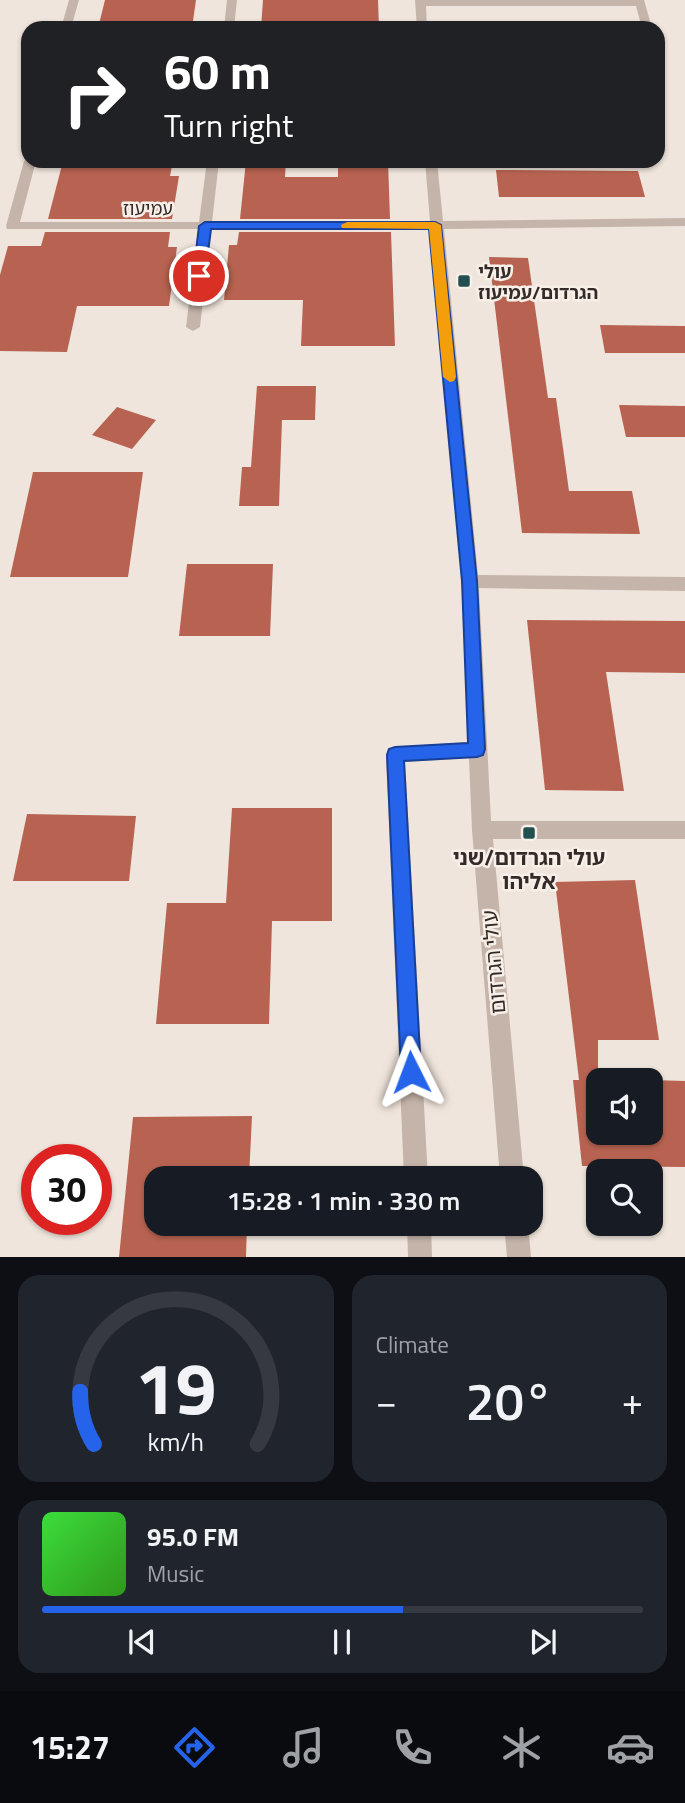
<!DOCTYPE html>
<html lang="en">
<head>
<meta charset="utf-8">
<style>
	:root { --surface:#171b24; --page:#20242c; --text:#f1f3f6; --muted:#9ea1a6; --line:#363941; --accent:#2563eb }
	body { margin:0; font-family:"Titillium Web","Noto Sans Hebrew",sans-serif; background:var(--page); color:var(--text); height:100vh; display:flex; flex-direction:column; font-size:26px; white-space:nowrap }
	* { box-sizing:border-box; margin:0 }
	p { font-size:23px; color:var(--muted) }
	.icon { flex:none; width:38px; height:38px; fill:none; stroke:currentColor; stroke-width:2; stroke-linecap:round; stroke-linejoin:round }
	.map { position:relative; height:1257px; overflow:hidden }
	.side { display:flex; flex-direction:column; gap:18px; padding:18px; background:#0d0f14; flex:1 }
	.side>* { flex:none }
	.hud { position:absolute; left:21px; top:21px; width:644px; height:147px; border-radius:21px; box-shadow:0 2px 5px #0004; background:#202124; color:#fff; overflow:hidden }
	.tools { position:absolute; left:586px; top:1068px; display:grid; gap:14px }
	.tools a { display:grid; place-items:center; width:77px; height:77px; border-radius:14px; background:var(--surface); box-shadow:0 2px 5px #0004; font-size:35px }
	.speed { position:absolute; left:21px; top:1144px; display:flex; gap:14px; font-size:35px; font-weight:700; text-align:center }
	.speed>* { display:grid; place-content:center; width:91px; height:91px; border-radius:50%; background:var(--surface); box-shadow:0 2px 5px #0004; line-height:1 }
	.speed .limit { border:10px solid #d22; background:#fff; color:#111 }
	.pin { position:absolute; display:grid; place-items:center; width:60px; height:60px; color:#fff; margin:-30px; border:4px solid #fff; border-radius:50%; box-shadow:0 2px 7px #0007 }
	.me { position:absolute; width:77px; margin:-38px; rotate:357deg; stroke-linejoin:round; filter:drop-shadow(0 0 5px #0008) }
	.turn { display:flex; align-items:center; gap:24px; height:147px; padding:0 28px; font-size:32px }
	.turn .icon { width:91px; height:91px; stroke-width:2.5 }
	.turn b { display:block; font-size:49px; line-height:60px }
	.big { font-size:52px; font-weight:600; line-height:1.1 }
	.side .card { flex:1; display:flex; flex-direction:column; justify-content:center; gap:10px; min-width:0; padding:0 24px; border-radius:21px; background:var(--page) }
	.side .dial { align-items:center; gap:0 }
	.dial svg { height:182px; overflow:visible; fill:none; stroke:var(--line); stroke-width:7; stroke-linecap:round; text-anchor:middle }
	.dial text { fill:var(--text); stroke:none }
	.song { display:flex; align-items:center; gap:21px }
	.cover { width:84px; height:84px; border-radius:10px; background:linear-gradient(135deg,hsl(120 70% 55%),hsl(110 70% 35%)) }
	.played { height:7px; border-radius:4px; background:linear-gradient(90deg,var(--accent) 60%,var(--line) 60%) }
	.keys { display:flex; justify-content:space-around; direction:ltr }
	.heat { display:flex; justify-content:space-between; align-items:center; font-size:38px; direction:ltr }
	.side .tiles { flex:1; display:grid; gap:18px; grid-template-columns:1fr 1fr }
	.card:last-child { grid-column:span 2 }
	.trip { position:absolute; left:144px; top:1166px; width:399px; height:70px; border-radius:21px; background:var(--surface); box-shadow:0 2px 5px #0004; font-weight:600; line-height:70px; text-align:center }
	.menu { display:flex; height:112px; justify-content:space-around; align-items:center; background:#090b0e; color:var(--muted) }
	.menu .icon { width:49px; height:49px }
	.menu .on { color:var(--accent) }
	.menu b { font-size:32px; color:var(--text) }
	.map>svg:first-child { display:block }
</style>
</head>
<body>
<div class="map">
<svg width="685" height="1257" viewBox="0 0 685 1257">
	<rect width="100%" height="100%" fill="#efe5dc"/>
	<path fill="#b86351" d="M 105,0 L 196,0 L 192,28 L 98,28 Z
		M 263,0 L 378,0 L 379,28 L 261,28 Z
		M 63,161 L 173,161 L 170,176 L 179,176 L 172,219 L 48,219 Z
		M 246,161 L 286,161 L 285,177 L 338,177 L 338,161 L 388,161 L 390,219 L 240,219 Z
		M 496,170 L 638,171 L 645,197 L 499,197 Z
		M 45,232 L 170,232 L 168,247 L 177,247 L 169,306 L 77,306 L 67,352 L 0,351 L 0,275 L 8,246 L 41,246 Z
		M 239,232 L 391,232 L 395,346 L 301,346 L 303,300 L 224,300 L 229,245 L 237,245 Z
		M 489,257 L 528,258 L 548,398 L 556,398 L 569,491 L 632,491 L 640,534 L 522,533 Z
		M 600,325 L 685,326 L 685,353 L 605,353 Z
		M 257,386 L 316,386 L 315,420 L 282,420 L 279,506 L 239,506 L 242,467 L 251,467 Z
		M 619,405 L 685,406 L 685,437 L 626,437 Z
		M 117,407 L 156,420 L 132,449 L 92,435 Z
		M 33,472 L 143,472 L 128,577 L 10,577 Z
		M 187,564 L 273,564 L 270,636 L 179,636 Z
		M 527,620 L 685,621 L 685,673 L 606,672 L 624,791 L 545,790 Z
		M 232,808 L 332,808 L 332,921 L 272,921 L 269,1024 L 156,1024 L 167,903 L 226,903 Z
		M 27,814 L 136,816 L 129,881 L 13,881 Z
		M 635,880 L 659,1040 L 598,1040 L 598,1132 L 651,1132 L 651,1080 L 685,1081 L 685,1167 L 582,1166 L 573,1080 L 579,1080 L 555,882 Z
		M 252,1116 L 249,1178 L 156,1178 L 156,1223 L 247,1223 L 246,1257 L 119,1257 L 133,1117 Z"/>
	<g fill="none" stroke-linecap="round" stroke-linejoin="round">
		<path fill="#c5b4a9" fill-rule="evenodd" d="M 69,0 L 79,0 L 71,28 L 61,28 Z
			M 227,0 L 237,0 L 234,28 L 224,28 Z
			M 415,0 L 644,0 L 652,28 L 642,28 L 636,6 L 426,6 L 427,28 L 417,28 Z
			M 28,158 L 28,161 L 36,161 L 20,222 L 199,222 L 207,161 L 219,161 L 212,222 L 430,221 L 425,161 L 437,161 L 443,221 L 685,218 L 685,226 L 444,229 L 478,575 L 685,577 L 685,591 L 479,588 L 491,821 L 685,821 L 685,839 L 493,839 L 524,1178 L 500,1178 L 472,830 L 469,758 L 405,762 L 428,1178 L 404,1178 L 386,755 L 388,749 L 395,747 L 468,742 L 462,581 L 431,229 L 211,229 L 200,327 L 193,331 L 186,327 L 198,229 L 7,229 L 6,226 L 24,161 Z
			M 407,1223 L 431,1223 L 432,1257 L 408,1257 Z
			M 504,1223 L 528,1223 L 531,1257 L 507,1257 Z"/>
	</g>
	<path fill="#2563eb" stroke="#184099" stroke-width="2" d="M 435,222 L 441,225 L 477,581 L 485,749 L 483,755 L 477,757 L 404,761 L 421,1072 L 418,1079 L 411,1082 L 404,1079 L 401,1072 L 387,755 L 389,749 L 395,747 L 468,743 L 462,581 L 429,229 L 211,229 L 205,276 L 199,280 L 193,276 L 199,226 L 205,222 Z"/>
	<path fill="#f59e0b" d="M 347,222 L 435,222 L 441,225 L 456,377 L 454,381 L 450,382 L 443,377 L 429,229 L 342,228 L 341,225 Z"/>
	<g fill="#225050" stroke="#f7efe8" stroke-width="2.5">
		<rect x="457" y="274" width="14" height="14" rx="3.5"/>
		<rect x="522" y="826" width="14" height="14" rx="3.5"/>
	</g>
	<g text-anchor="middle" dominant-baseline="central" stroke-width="5" stroke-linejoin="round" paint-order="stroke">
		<g font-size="18" fill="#342b28" stroke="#f7efe8">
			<text x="148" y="208">עמיעוז</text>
		</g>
		<g font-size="18" font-weight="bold" fill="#342b28" stroke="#f7efe8" text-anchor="start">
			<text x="478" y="271">עולי<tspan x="478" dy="21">הגרדום/עמיעוז</tspan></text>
		</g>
		<g font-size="21" font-weight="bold" fill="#342b28" stroke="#f7efe8">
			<text x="529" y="857">עולי הגרדום/שני<tspan x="529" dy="24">אליהו</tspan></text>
		</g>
		<g font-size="21" fill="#342b28" stroke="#f7efe8">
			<text transform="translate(493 962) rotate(-95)">עולי הגרדום</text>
		</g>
	</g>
</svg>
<div class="tools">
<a><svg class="icon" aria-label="sound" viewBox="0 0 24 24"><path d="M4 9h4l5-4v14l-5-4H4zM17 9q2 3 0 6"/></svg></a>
<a><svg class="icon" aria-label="search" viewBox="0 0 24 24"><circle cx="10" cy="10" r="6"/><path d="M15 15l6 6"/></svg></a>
</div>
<div class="speed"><div class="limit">30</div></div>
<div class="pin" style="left:199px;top:276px;background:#d93025"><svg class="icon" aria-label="arrive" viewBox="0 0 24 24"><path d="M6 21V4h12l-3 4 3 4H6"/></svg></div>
<svg class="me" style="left:411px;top:1072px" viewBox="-20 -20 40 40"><path d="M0-17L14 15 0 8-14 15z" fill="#2563eb" stroke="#fff" stroke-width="4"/></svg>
<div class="trip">15:28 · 1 min · 330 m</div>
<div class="hud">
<div class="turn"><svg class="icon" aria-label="right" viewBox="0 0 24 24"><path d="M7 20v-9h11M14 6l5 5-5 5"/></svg><div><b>60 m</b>Turn right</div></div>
</div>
</div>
<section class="side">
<div class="tiles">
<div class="card dial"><svg viewBox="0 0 100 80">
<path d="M14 69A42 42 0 1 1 86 69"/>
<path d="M14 69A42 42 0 0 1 8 46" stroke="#2563eb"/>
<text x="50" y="56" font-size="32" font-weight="700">19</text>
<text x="50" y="72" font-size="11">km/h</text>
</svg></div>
<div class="card"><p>Climate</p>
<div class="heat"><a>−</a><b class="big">20°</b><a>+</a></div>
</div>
<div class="card">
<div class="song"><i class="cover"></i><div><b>95.0 FM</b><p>Music</p></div></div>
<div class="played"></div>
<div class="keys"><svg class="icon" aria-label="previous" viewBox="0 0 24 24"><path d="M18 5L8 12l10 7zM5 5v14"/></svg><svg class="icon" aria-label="pause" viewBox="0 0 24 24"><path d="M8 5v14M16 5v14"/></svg><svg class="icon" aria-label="next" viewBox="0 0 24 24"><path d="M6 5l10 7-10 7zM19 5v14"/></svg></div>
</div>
</div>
</section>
<nav class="menu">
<b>15:27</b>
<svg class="icon on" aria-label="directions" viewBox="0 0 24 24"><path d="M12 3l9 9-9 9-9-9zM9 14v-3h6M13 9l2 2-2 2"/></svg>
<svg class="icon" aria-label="music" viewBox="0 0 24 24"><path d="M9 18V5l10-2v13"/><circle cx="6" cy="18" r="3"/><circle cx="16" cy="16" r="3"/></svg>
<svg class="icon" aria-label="phone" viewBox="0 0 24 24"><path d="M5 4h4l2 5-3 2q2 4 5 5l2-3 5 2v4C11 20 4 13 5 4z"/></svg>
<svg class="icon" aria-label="climate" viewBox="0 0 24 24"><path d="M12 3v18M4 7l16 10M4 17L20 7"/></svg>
<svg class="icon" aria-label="car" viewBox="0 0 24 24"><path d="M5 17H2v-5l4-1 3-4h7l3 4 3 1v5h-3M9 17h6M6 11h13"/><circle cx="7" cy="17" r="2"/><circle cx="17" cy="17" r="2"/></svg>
</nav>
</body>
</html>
